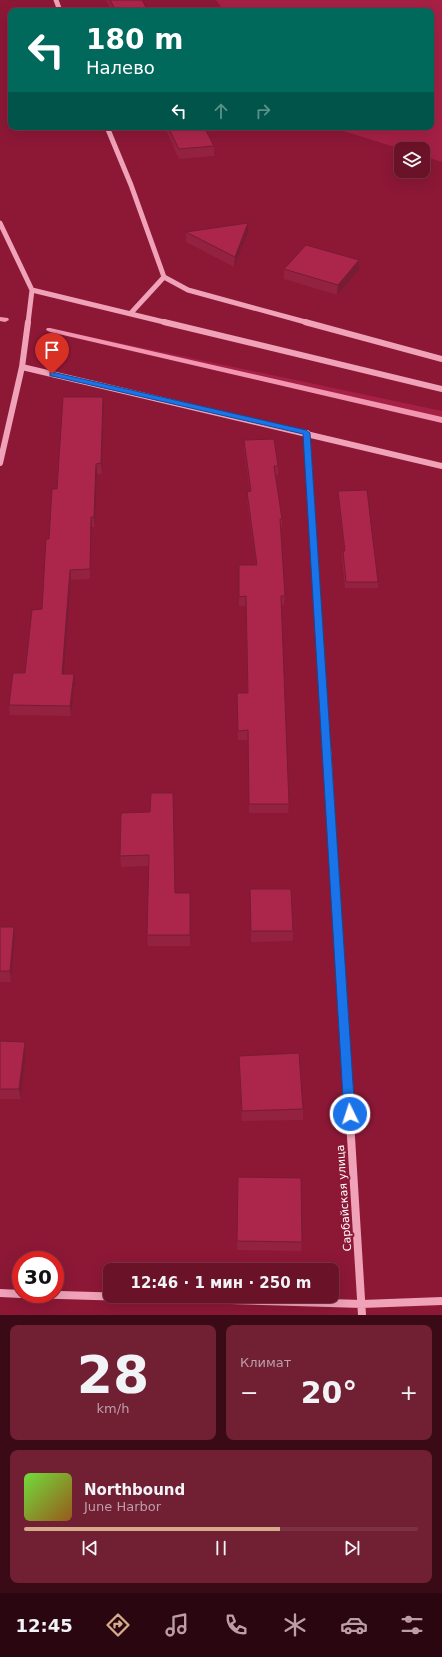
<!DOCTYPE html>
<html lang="ru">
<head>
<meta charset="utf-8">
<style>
	:root { --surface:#691228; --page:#712034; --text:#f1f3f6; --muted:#bd9ea8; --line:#7c3245; --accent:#d6ab8b }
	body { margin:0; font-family:"DejaVu Sans",sans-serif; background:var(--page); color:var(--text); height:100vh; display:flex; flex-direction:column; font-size:15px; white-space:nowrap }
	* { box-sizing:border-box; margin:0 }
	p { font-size:13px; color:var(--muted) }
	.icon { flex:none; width:22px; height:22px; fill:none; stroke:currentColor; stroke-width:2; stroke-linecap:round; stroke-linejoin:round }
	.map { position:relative; height:1315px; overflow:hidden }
	.side { display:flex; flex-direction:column; gap:10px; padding:10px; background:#3a0a16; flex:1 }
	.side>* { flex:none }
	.hud { position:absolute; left:8px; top:8px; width:426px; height:122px; border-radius:8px; box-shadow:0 4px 16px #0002,0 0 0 1px var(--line); background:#00695c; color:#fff; overflow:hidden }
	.fabs { position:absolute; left:394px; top:142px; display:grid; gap:8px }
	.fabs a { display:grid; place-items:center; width:36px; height:36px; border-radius:8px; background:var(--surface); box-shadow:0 4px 16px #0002,0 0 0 1px var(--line); font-size:20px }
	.speed { position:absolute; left:12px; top:1251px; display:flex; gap:8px; font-size:20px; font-weight:700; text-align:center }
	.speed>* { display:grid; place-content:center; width:52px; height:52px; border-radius:50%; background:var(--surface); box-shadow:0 4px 16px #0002,0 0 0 1px var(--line); line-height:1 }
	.speed .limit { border:6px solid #d22; background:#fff; color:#111 }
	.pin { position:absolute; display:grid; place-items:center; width:34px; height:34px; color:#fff; margin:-41px -17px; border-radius:50% 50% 50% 0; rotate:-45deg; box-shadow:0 0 4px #0007 }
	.pin .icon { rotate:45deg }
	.me { position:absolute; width:44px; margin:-22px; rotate:356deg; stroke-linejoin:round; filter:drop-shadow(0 0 3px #0008) }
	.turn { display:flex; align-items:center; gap:14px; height:84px; padding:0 12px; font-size:18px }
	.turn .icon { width:52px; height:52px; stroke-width:2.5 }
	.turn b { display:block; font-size:28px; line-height:34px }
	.lanes { display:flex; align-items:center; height:38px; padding:0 12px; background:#0003; justify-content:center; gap:20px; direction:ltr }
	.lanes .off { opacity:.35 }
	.big { font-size:30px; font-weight:700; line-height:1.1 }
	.side .widget { flex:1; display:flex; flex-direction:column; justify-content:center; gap:6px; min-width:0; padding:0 14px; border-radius:8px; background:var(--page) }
	.side .dial { align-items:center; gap:0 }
	.dial b { font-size:52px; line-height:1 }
	.song { display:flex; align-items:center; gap:12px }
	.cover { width:48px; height:48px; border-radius:6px; background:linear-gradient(135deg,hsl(100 70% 55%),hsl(30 70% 35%)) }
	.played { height:4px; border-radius:2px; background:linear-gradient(90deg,var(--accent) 65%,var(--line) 65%) }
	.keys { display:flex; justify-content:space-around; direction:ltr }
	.heat { display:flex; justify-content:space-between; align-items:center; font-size:22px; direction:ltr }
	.side .tiles { flex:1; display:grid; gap:10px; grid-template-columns:1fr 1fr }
	.widget:last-child { grid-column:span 2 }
	.trip { position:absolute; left:103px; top:1263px; width:236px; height:40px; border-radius:8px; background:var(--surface); box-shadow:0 4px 16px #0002,0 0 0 1px var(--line); font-weight:700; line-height:40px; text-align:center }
	.tab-bar { display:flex; height:64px; justify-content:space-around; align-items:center; background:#2a0710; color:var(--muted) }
	.tab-bar .icon { width:28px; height:28px }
	.tab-bar .current { color:var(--accent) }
	.tab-bar b { font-size:18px; color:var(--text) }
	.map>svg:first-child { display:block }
</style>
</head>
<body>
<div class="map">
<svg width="442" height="1315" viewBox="0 0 442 1315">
	<rect width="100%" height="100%" fill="#8c1836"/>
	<path fill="#a62045" d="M 216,0 L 442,0 L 442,162 L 423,156 L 423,149 L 401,149 L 331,127 L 431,127 L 431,11 L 224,11 Z
		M 58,330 L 442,411 L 442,422 Z"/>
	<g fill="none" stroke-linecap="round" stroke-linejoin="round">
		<path fill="#f195b0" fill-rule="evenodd" d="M 0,317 L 8,318 L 9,320 L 5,322 L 0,321 Z
			M 47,328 L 50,328 L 442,417 L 442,423 L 50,332 L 46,330 Z"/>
		<path stroke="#efa2b8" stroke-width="5" d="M 56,0 L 60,11
			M 107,127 L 131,185 L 164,277
			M 0,223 L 32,290
			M 131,313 L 164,277 L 188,290 L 309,323
			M 28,323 L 32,290 L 168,323"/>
		<path stroke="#efa2b8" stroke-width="6" d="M 164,322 L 442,389
			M 305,322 L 442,359
			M 22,367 L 442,466
			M 307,433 L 327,750
			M 0,463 L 22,367 L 28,322"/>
		<path stroke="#efa2b8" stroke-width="8" d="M 327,749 L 362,1315
			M 0,1293 L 21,1294
			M 26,1294 L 362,1304 L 442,1301"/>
	</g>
	<path fill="#932140" d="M 106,0 L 142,0 L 148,11 L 111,11 Z
		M 166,127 L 204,127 L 214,146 L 214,156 L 179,159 L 166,130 Z
		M 248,223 L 248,233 L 234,267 L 186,242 L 186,232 Z
		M 359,260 L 359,270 L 337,295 L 284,279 L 284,269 Z
		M 103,397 L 104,407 L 102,474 L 97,474 L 95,527 L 92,527 L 90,579 L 71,580 L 63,674 L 75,684 L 71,716 L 10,715 L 9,705 L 25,673 L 42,609 L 49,539 L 57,489 Z
		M 244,440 L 278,466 L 278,475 L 276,475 L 282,519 L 282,528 L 281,528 L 285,596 L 284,605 L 281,605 L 289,804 L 288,813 L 249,813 L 248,740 L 238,740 L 237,693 L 247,693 L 246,606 L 239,606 L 239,574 L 256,565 L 247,500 L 247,492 L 250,491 L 244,449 Z
		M 338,491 L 378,582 L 378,588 L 345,588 L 342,557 L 343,551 L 344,551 L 338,497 Z
		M 121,813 L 175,893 L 190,904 L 190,946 L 148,946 L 147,935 L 149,866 L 121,867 L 120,856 Z
		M 250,889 L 293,931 L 293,941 L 251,942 Z
		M 0,927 L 15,938 L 11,982 L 0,982 Z
		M 0,1041 L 25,1042 L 26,1052 L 21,1099 L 0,1099 Z
		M 239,1056 L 303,1109 L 303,1120 L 242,1121 L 239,1066 Z
		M 238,1177 L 302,1242 L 301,1251 L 237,1250 Z"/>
	<path fill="#781b34" d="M 248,223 L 248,233 L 234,267 L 235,257 Z
		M 359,260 L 359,270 L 337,295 L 338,285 Z
		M 103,397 L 104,407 L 102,474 L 101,463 Z
		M 96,464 L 97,474 L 95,527 L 94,517 Z
		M 91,517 L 92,527 L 90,579 L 90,569 Z
		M 70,570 L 71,580 L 63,684 L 62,674 Z
		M 74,674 L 75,684 L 71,716 L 70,706 Z
		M 14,927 L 15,938 L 11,982 L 10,971 Z
		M 25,1042 L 26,1052 L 21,1099 L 19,1089 Z"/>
	<path fill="#ab264a" stroke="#781b34" d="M 110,0 L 142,0 L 148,11 L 116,11 Z
		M 168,127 L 204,127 L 214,146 L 179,149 Z
		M 248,223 L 235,257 L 186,232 Z
		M 306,245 L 359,260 L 338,285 L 284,269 Z
		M 63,397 L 103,397 L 101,463 L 96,464 L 94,517 L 91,517 L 90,569 L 70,570 L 62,674 L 74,674 L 70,706 L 9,705 L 13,673 L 25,673 L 32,610 L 42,609 L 46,539 L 49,539 L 52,489 L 57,489 Z
		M 274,439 L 278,466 L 274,466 L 282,519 L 280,519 L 285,596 L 281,596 L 289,804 L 249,804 L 248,730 L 238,731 L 237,693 L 248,693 L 246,596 L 239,597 L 239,565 L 257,565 L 247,492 L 251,491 L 244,440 Z
		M 367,490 L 378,582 L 346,582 L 343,551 L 345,551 L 338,491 Z
		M 151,793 L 173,793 L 175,893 L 190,893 L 190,935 L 147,935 L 149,855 L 120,856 L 121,813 L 150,812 Z
		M 250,889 L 291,889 L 293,931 L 251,931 Z
		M 0,927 L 14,927 L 10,971 L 0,971 Z
		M 0,1041 L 25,1042 L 19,1089 L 0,1089 Z
		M 299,1053 L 303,1109 L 242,1111 L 239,1056 Z
		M 238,1177 L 301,1178 L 302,1242 L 237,1241 Z"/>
	<path fill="#1a73e8" stroke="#114b97" d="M 50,372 L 52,372 L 306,430 L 310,433 L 355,1114 L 354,1117 L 350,1119 L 345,1117 L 344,1114 L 303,434 L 52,376 L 50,376 Z"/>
	<g text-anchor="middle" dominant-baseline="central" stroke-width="4" stroke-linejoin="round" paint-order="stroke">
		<g font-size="11" fill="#fff" stroke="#8c1836">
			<text transform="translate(344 1198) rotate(-94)">Сарбайская улица</text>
		</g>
	</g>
</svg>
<div class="fabs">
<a><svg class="icon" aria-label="layers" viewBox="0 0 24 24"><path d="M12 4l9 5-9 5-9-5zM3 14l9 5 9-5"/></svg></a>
</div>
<div class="speed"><div class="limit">30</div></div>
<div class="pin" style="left:52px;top:374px;background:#d93025"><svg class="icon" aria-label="arrive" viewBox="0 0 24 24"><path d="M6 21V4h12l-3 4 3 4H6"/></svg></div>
<svg class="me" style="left:350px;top:1114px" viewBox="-20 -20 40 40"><circle r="17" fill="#1a73e8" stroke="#fff" stroke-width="3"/><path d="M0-11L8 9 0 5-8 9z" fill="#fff"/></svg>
<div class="trip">12:46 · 1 мин · 250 m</div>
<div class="hud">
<div class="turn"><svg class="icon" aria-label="left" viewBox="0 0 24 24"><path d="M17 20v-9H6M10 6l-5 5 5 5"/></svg><div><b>180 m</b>Налево</div></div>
<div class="lanes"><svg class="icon" aria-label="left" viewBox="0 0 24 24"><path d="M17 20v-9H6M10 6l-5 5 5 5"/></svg><svg class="icon off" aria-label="ahead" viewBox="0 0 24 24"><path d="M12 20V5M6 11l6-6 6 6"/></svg><svg class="icon off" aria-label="right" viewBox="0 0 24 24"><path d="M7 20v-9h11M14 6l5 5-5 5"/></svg></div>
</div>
</div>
<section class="side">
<div class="tiles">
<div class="widget dial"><b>28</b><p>km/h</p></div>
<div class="widget"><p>Климат</p>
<div class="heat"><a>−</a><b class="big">20°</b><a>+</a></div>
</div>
<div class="widget">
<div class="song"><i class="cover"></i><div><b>Northbound</b><p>June Harbor</p></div></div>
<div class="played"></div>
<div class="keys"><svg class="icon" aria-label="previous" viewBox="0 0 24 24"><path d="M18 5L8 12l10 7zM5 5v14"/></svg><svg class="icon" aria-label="pause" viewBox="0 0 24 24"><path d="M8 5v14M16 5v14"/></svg><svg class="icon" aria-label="next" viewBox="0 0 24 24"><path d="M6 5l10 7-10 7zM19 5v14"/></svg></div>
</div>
</div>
</section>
<nav class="tab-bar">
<b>12:45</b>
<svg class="icon current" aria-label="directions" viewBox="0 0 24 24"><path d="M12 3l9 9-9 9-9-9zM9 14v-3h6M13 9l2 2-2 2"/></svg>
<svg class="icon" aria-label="music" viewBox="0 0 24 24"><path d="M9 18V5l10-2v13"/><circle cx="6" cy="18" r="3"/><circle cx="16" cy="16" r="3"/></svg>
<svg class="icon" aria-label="phone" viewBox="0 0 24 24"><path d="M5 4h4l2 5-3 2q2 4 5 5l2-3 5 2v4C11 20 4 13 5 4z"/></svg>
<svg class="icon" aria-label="climate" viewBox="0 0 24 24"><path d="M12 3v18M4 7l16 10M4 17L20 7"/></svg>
<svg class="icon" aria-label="car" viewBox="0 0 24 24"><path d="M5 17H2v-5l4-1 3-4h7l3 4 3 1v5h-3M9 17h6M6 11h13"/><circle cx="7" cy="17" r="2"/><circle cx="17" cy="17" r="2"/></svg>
<svg class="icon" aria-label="filters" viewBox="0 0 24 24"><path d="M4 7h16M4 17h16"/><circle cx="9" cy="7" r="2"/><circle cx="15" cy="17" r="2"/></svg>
</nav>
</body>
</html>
